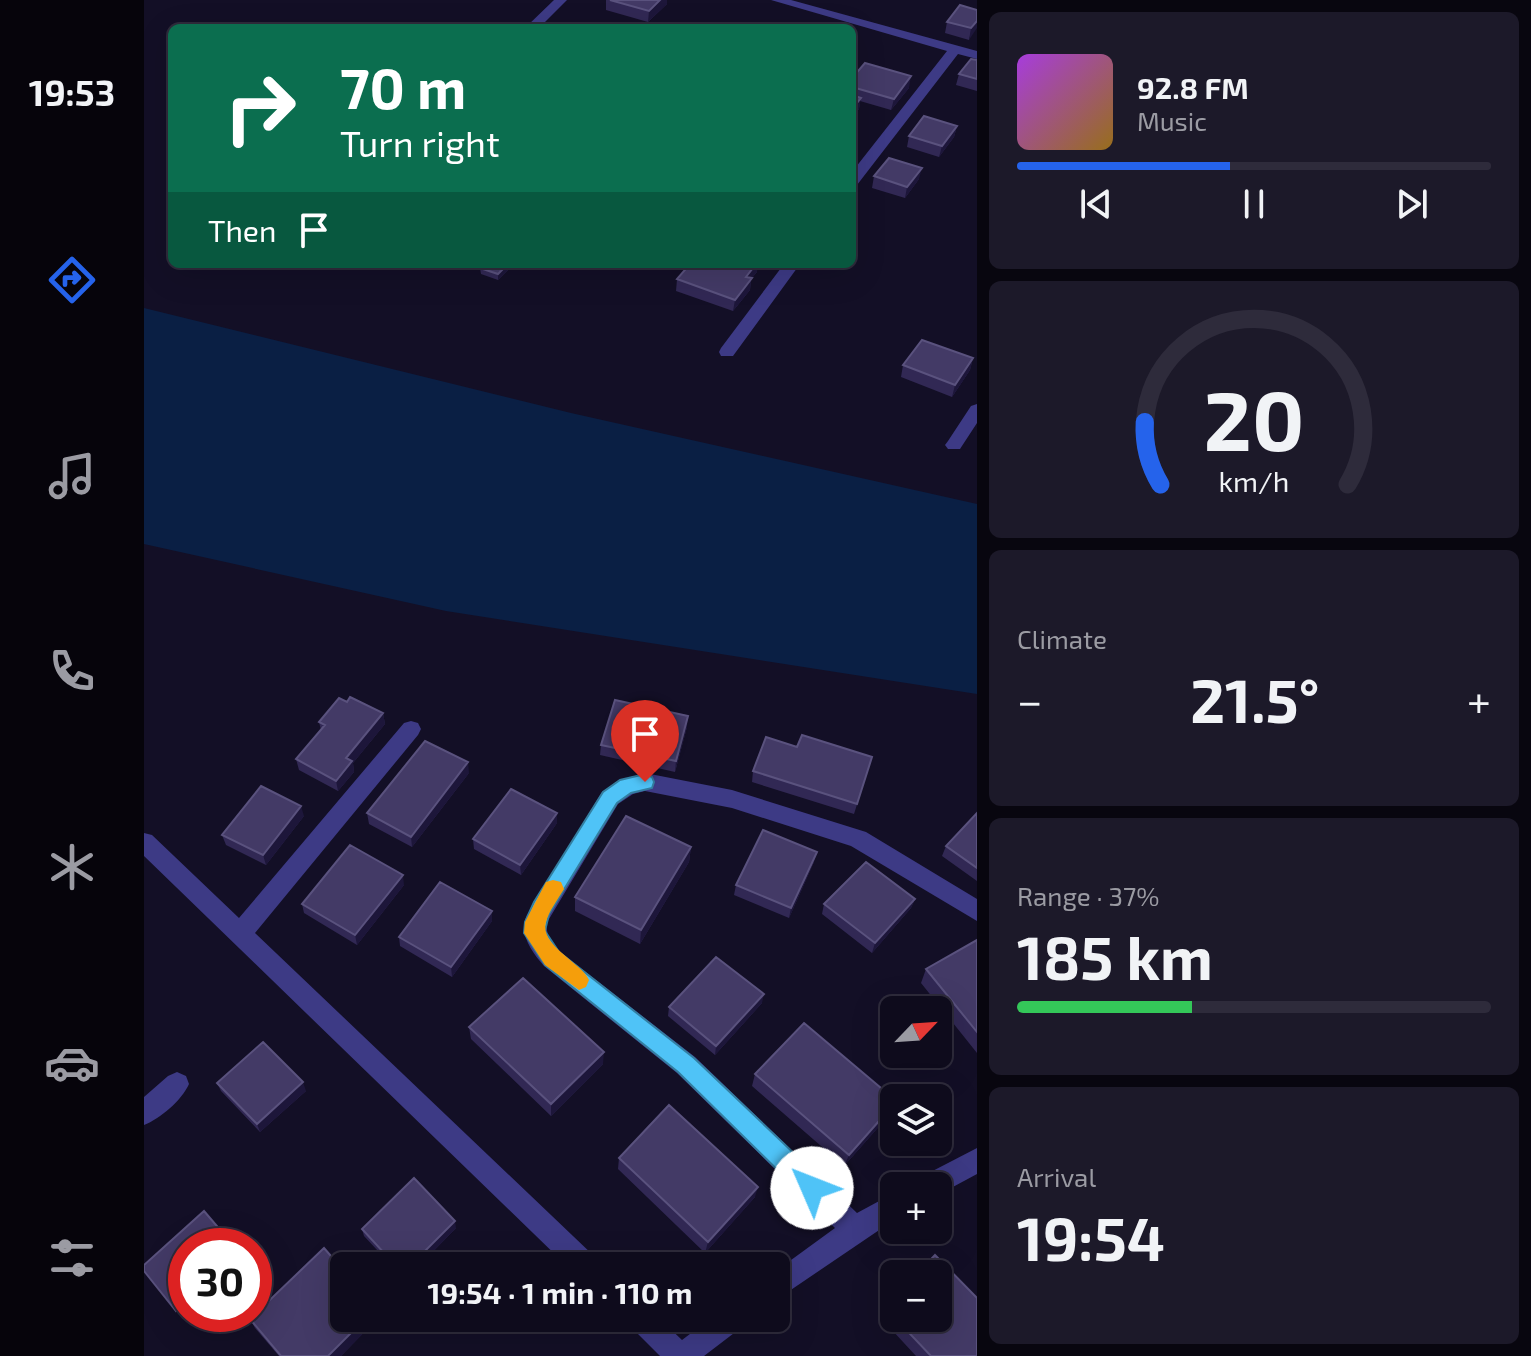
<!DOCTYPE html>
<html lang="en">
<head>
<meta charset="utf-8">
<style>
	:root { --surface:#0e0b1c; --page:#1c1929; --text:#f1f3f6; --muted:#9b9ba3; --line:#2e2b3b; --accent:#2563eb }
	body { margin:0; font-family:"Exo 2",sans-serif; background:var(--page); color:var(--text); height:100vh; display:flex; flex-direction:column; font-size:30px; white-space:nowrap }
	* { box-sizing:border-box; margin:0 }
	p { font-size:26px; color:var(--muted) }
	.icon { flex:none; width:44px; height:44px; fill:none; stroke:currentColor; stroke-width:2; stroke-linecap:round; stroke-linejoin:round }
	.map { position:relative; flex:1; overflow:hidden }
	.details { display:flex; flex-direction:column; gap:12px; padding:12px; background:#08060f; width:554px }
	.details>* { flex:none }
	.hud { position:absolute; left:24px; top:24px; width:688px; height:244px; border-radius:12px; box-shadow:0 8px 32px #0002,0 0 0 2px var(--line); background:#0b6e4f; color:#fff; overflow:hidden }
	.needle { width:52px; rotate:65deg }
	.fabs { position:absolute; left:736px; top:996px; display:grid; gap:16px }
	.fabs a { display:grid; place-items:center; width:72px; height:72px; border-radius:12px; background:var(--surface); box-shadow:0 8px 32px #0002,0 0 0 2px var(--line); font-size:40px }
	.speed { position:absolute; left:24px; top:1228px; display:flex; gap:16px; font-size:40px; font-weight:700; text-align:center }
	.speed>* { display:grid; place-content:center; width:104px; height:104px; border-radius:50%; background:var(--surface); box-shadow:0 8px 32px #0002,0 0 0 2px var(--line); line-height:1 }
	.speed .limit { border:12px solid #d22; background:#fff; color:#111 }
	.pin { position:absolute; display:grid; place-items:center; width:68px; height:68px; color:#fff; margin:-82px -34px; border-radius:50% 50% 50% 0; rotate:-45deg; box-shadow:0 0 8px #0007 }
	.pin .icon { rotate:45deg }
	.me { position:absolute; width:88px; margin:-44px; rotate:314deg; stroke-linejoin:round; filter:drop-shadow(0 0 6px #0008) }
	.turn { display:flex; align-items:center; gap:28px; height:168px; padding:0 40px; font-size:36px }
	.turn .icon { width:104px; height:104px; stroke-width:2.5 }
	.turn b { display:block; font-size:56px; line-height:68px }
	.then { display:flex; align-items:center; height:76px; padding:0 40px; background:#0003; gap:16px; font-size:30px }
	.big { font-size:60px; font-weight:700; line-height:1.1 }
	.details .card { flex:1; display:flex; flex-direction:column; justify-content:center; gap:12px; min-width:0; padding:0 28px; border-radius:12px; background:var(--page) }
	.details .dial { align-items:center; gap:0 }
	.dial svg { height:208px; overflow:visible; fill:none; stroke:var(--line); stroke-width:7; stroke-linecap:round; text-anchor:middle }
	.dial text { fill:var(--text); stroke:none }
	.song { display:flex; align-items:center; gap:24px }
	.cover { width:96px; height:96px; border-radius:12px; background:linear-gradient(135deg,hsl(280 70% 55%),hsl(40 70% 35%)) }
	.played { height:8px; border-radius:4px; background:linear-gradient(90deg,var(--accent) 45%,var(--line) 45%) }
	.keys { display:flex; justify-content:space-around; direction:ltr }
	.heat { display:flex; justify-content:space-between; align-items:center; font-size:44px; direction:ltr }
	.charge { height:12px; border-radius:6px; background:linear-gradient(90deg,#34c759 37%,var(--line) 0) }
	.trip { position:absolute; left:186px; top:1252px; width:460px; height:80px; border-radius:12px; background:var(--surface); box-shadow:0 8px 32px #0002,0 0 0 2px var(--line); font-weight:700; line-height:80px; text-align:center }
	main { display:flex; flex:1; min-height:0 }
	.tabs { display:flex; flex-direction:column; width:144px; justify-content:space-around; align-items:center; background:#06040b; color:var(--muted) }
	.tabs .icon { width:56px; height:56px }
	.tabs .active { color:var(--accent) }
	.tabs b { font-size:36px; color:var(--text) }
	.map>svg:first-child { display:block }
</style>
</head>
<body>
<main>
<nav class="tabs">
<b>19:53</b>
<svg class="icon active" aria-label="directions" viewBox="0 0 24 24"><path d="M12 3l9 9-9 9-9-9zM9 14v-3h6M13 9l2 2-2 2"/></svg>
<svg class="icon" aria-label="music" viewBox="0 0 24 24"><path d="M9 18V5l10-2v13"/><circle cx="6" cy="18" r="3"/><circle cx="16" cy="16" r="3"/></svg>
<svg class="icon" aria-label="phone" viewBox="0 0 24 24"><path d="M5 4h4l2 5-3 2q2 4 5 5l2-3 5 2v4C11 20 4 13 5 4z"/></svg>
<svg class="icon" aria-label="climate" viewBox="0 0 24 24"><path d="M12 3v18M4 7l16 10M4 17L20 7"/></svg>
<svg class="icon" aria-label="car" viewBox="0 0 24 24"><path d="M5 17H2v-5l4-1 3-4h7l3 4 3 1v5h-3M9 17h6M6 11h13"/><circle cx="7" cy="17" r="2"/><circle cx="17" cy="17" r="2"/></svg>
<svg class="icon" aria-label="filters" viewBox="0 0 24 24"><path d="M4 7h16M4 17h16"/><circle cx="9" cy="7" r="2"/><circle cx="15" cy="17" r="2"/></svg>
</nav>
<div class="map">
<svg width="833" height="1356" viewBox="0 0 833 1356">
	<rect width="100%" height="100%" fill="#130f26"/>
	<path fill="#0a1f44" d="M 0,308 L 427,413 L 833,504 L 833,694 L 302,611 L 0,544 Z"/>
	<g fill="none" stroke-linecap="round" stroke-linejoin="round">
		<path fill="#3d3a85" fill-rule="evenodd" d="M 410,0 L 423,0 L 395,28 L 381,28 Z
			M 627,0 L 647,0 L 833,51 L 833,59 L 814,54 L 713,185 L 708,186 L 708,172 L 803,51 Z
			M 640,264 L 656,264 L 589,356 L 577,356 L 575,352 L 577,348 Z
			M 833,404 L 833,423 L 816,449 L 804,449 L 801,445 L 804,441 L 827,406 Z
			M 267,721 L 274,723 L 277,729 L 274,735 L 111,933 L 451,1257 L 455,1266 L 423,1266 L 0,856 L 0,833 L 8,835 L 95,918 L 260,723 Z
			M 501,773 L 588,790 L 722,832 L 833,899 L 833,921 L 707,846 L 588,808 L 501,791 L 489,794 L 474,804 L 402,924 L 404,936 L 416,952 L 551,1057 L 713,1213 L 750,1193 L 750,1220 L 632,1300 L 632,1271 L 691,1228 L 533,1073 L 400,966 C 388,952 374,934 383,915 L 458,792 L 476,780 Z
			M 33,1072 L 42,1076 L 45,1084 C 38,1100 16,1119 0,1125 L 0,1097 L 24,1076 Z
			M 833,1148 L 833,1174 L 794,1195 L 794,1186 L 773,1186 L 777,1177 Z
			M 483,1318 L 515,1318 L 538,1340 L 567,1318 L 602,1318 L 598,1327 L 560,1356 L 516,1356 L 487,1327 Z"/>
	</g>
	<path fill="#312854" d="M 462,0 L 523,0 L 523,4 L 504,22 L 462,10 Z
		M 833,10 L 825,40 L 801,33 L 803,22 Z
		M 833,60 L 833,91 L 812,85 L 815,74 Z
		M 708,78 L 765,88 L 747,110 L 716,101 L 715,109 L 708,118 Z
		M 813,126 L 810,137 L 795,157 L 763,147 L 765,136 Z
		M 730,176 L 775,179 L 761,198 L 728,188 Z
		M 326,264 L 370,264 L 354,280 L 337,274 L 336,268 Z
		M 613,272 L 607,279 L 606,290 L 589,311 L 532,291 L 533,279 Z
		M 829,358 L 826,370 L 808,397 L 757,377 L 759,365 Z
		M 203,702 L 239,713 L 241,724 L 209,763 L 210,772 L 194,791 L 155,770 L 152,759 L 177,730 L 175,722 Z
		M 543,727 L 531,772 L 456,755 L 457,745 Z
		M 653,747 L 728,757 L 710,814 L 608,782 L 609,771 Z
		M 325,773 L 268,847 L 225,824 L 223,813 Z
		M 833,813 L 833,881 L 798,856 L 802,846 Z
		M 160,816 L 122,865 L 82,845 L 78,835 Z
		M 413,823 L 377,875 L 330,849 L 329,839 Z
		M 547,847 L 545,862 L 496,944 L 431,911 L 431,897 Z
		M 670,862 L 645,918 L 590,895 L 592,885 Z
		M 260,885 L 213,945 L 160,913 L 158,904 Z
		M 771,899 L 767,908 L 728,953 L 678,914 L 680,904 Z
		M 348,911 L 348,921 L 308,977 L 256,946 L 255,937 Z
		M 833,940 L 833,1053 L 777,983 L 782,969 Z
		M 618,1003 L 571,1055 L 524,1016 L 525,1007 Z
		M 325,1027 L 459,1064 L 407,1116 L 327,1039 Z
		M 611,1074 L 750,1099 L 750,1106 L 747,1113 L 700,1166 L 608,1086 Z
		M 73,1083 L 162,1091 L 116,1132 L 77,1091 Z
		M 475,1158 L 611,1197 L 561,1253 L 474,1169 Z
		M 312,1228 L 275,1266 L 248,1266 L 220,1236 L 218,1229 Z
		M 750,1297 L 750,1318 L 794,1318 L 833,1356 L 772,1356 L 735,1316 L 741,1306 Z
		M 234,1318 L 197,1356 L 135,1356 L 111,1328 L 106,1319 Z"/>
	<path fill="#1d163a" d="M 516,0 L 523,0 L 523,4 L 504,22 L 505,11 Z
		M 833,21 L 833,28 L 825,40 L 827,28 Z
		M 767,76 L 765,88 L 747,110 L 750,99 Z
		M 717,98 L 715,109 L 708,118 L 708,109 Z
		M 813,126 L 810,137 L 795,157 L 798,146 Z
		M 778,168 L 775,179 L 761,198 L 763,187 Z
		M 358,264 L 370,264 L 354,280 L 354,274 L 358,270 Z
		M 612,264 L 614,264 L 613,272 L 607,279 L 606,290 L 589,311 L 591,300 L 602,277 Z
		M 829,358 L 826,370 L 808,397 L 811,385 Z
		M 239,713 L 241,724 L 209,763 L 210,772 L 194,791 L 192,781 L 202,758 Z
		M 544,716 L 543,727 L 531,772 L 532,761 Z
		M 324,762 L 325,773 L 268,847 L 267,837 Z
		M 157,806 L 160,816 L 122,865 L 119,855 Z
		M 413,813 L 413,823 L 377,875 L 376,865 Z
		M 547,847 L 545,862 L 496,944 L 497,930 Z
		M 673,852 L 670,862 L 645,918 L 647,908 Z
		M 259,875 L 260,885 L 213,945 L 211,935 Z
		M 771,899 L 767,908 L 728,953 L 731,943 Z
		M 348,911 L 348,921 L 308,977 L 307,967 Z
		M 620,994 L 618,1003 L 571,1055 L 572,1046 Z
		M 460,1052 L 459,1064 L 407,1116 L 407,1104 Z
		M 159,1082 L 162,1091 L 116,1132 L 113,1124 Z
		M 750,1104 L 747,1113 L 700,1166 L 705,1155 Z
		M 614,1187 L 611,1197 L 561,1253 L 564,1242 Z
		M 311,1221 L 312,1228 L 275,1266 L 266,1266 Z
		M 42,1302 L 42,1313 L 37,1317 L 32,1311 Z
		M 222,1318 L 234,1318 L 197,1356 L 184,1356 Z"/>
	<path fill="#433a66" stroke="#5a527e" stroke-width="2" d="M 466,0 L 516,0 L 505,11 Z
		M 816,5 L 833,10 L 833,21 L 827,28 L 803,22 Z
		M 827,59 L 833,60 L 833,79 L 815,74 Z
		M 721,63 L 767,76 L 750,99 L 708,87 L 708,78 Z
		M 708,95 L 717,98 L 708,109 Z
		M 780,116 L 813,126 L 798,146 L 765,136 Z
		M 745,158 L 778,168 L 763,187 L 730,176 Z
		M 340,264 L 341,264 L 358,270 L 354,274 L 336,268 Z
		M 546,264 L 612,264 L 602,277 L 608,278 L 591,300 L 533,279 Z
		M 778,340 L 829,358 L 811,385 L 759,365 Z
		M 206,697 L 239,713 L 202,758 L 208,761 L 192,781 L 152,759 L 181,725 L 175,722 L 195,698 L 203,702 Z
		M 471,700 L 544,716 L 532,761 L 457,745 Z
		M 658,735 L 728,757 L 713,804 L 609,771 L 622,737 L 653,747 Z
		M 281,741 L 324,762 L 267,837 L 223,813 Z
		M 117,786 L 157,806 L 119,855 L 78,835 Z
		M 367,789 L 413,813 L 376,865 L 329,839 Z
		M 833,813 L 833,868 L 802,846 Z
		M 482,816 L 547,847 L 497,930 L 431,897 Z
		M 619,830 L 673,852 L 647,908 L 592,885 Z
		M 206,845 L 259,875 L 211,935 L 158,904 Z
		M 722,862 L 771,899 L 731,943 L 680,904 Z
		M 296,882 L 348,911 L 307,967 L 255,937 Z
		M 833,940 L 833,1032 L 782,969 Z
		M 572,957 L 620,994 L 572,1046 L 525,1007 Z
		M 379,978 L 460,1052 L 407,1104 L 325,1027 Z
		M 660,1023 L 750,1099 L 750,1104 L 705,1155 L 611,1074 Z
		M 119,1042 L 159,1082 L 113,1124 L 73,1083 Z
		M 525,1105 L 614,1187 L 564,1242 L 475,1158 Z
		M 270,1178 L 311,1221 L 266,1266 L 252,1266 L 218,1229 Z
		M 60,1211 L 90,1246 L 42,1246 L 42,1302 L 32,1311 L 0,1271 L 0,1265 Z
		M 180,1248 L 200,1271 L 200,1318 L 222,1318 L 184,1356 L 137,1356 L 106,1319 Z
		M 791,1255 L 833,1298 L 833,1356 L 787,1356 L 751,1318 L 794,1318 L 794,1274 L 773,1274 Z
		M 750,1297 L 750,1316 L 741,1306 Z"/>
	<path fill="#4fc3f7" stroke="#337fa1" stroke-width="2" d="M 501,774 L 508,777 L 510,782 L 508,788 L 487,793 L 473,803 L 405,914 L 401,931 L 415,952 L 550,1058 L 677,1179 L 680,1188 L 677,1196 L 668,1199 L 660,1196 L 534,1072 L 401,965 L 380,933 L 381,922 L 390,902 L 459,792 L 476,780 Z"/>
	<path fill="#f59e0b" d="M 409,880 L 417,882 L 420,889 C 414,899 405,911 402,922 C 395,945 438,963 445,980 L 442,987 L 435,990 L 401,965 L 380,933 L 381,922 L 402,882 Z"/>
</svg>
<div class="fabs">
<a><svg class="needle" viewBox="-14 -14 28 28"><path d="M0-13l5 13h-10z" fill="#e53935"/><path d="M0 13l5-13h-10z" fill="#9b9ba3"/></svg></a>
<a><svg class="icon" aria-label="layers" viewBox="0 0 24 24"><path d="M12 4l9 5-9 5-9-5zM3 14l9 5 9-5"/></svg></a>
<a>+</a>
<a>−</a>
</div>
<div class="speed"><div class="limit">30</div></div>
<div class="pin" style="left:501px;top:782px;background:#d93025"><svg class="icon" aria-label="arrive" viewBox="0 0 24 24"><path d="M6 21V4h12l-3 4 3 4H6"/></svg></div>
<svg class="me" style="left:668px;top:1188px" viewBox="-20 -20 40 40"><circle r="19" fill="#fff"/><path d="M0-13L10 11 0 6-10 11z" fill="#4fc3f7"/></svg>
<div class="trip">19:54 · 1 min · 110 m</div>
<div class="hud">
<div class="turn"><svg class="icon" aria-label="right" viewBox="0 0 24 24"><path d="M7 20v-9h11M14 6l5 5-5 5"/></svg><div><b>70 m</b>Turn right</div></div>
<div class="then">Then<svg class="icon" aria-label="arrive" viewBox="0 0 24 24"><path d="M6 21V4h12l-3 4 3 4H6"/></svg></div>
</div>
</div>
<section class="details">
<div class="card">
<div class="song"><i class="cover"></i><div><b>92.8 FM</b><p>Music</p></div></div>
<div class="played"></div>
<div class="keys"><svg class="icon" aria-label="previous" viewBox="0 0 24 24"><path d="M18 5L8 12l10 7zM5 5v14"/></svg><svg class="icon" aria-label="pause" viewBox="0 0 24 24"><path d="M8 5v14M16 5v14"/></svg><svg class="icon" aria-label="next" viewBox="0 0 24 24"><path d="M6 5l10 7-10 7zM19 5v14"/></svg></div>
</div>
<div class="card dial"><svg viewBox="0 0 100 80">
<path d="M14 69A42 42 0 1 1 86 69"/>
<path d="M14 69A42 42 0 0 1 8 45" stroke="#2563eb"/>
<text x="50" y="56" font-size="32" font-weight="700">20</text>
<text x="50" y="72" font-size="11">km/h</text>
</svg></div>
<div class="card"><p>Climate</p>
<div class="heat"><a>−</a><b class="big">21.5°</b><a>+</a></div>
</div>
<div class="card"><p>Range · 37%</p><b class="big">185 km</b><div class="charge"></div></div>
<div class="card"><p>Arrival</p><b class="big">19:54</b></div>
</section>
</main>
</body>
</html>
